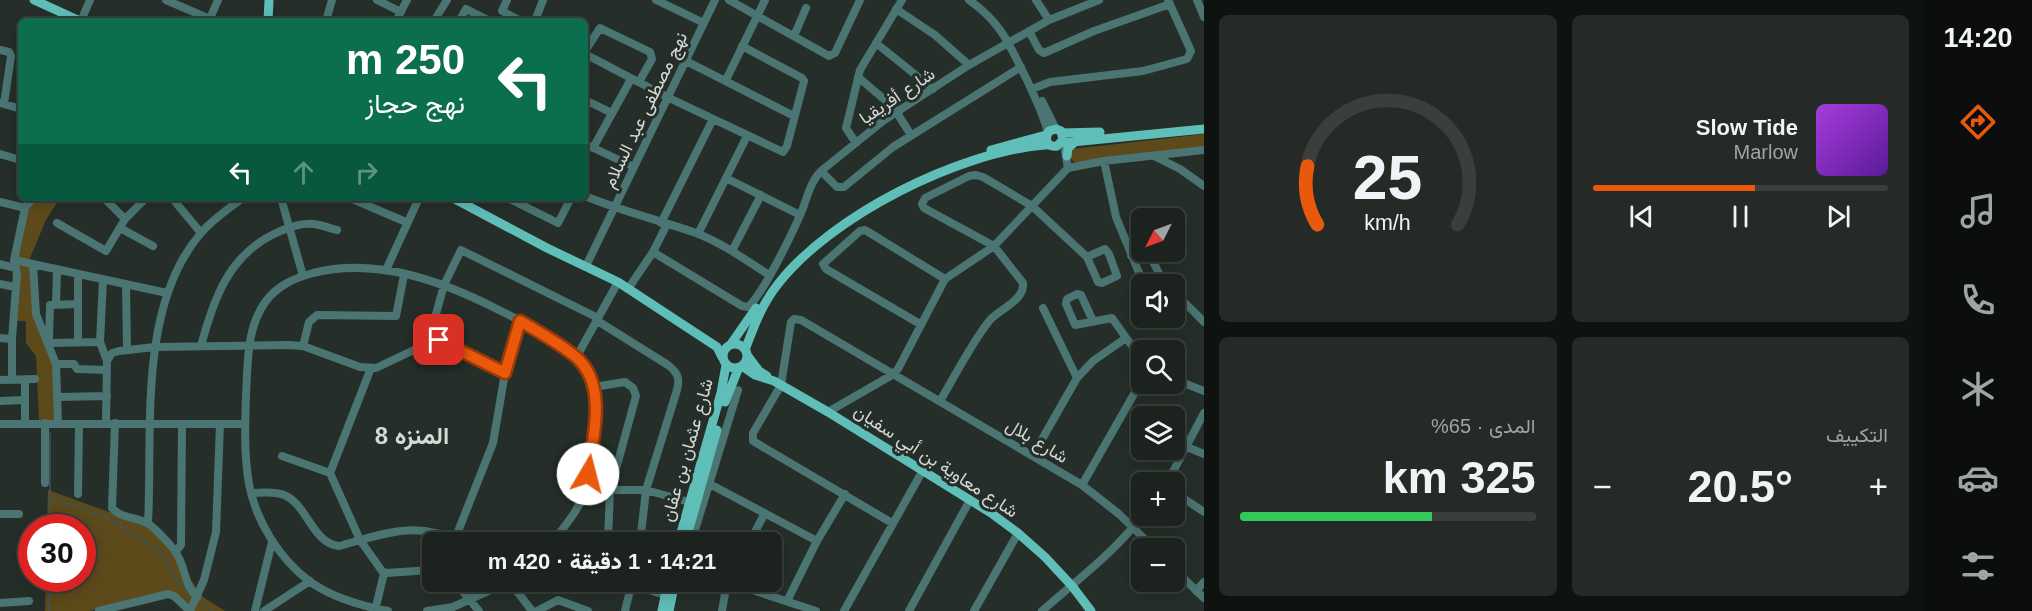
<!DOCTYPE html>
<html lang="ar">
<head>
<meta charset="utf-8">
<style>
	:root { --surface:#1c221e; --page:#252a27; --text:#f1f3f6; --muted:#a0a4a4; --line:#3a3f3c; --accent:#ea580c }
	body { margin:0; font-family:Arial,Vazirmatn,sans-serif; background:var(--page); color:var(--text); direction:rtl; height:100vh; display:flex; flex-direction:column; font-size:22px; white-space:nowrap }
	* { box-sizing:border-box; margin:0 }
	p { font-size:20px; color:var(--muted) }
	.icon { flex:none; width:33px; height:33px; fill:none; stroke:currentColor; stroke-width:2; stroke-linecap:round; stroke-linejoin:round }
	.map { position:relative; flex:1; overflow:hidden; direction:ltr }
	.panel { display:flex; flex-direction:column; gap:15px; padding:15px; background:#0f1310; width:720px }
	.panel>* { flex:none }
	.top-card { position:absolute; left:18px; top:18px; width:570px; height:183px; border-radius:9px; box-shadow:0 3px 15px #0003,0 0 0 2px var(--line); direction:rtl; background:#0b6e4f; color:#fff; overflow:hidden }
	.needle { width:39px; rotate:228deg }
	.tools { position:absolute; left:1131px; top:208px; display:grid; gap:12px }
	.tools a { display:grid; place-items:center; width:54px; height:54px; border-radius:9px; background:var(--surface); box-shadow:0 3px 15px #0003,0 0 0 2px var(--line); font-size:30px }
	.speed { position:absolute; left:18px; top:514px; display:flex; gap:12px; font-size:30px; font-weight:700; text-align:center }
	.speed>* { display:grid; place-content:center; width:78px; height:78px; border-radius:50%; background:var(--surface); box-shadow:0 3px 15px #0003,0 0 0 2px var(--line); line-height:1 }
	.speed .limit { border:9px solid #d22; background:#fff; color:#111 }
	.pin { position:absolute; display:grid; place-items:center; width:51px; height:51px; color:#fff; margin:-26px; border-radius:12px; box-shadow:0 3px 9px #0006 }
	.me { position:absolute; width:66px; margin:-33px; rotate:8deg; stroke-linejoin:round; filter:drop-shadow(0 0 4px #0008) }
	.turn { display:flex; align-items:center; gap:21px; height:126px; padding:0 24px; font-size:27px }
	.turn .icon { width:78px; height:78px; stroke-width:2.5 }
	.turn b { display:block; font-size:42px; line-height:51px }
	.lanes { display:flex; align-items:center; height:57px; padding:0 24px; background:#0003; justify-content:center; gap:30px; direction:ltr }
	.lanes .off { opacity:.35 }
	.big { font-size:45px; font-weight:800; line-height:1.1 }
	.panel .card { flex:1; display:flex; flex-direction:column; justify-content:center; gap:9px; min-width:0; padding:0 21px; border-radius:9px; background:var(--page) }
	.panel .dial { align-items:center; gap:0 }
	.dial svg { height:156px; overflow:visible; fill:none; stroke:var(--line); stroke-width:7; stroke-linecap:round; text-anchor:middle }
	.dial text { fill:var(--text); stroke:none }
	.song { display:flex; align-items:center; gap:18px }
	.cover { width:72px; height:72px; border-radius:9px; background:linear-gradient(135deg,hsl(280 70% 55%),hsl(270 70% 35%)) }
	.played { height:6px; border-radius:3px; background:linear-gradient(90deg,var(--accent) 55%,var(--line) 55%) }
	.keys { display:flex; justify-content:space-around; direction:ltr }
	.heat { display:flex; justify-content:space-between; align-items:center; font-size:33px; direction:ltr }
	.charge { height:9px; border-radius:4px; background:linear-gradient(90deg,#34c759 65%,var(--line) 0) }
	.panel .tiles { flex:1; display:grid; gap:15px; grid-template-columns:repeat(2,1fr) }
	.trip { position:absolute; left:422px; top:532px; width:360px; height:60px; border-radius:9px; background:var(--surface); box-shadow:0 3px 15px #0003,0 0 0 2px var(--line); font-weight:800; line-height:60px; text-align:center; direction:rtl }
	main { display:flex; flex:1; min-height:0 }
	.menu { display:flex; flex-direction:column; width:108px; justify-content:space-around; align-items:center; background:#0b0e0c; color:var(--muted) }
	.menu .icon { width:42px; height:42px }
	.menu .active { color:var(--accent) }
	.menu b { font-size:27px; color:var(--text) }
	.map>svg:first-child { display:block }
</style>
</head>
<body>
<main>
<nav class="menu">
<b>14:20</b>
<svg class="icon active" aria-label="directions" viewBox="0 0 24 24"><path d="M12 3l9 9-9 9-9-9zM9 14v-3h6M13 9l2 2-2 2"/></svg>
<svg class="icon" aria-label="music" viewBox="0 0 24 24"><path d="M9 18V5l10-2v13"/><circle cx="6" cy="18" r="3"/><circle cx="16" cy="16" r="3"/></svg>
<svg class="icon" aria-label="phone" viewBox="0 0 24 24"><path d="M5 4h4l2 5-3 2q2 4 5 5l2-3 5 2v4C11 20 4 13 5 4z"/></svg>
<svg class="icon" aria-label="climate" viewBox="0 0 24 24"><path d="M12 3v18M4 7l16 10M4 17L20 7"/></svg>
<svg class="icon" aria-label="car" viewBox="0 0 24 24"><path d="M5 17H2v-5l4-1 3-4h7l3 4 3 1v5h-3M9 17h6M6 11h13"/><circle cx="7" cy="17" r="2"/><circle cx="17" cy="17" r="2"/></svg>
<svg class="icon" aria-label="filters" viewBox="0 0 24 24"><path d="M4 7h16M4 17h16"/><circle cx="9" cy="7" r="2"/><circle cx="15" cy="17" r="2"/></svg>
</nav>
<section class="panel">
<div class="tiles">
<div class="card">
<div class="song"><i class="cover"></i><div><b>Slow Tide</b><p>Marlow</p></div></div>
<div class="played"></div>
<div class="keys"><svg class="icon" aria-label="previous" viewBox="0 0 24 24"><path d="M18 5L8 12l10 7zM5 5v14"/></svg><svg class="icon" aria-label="pause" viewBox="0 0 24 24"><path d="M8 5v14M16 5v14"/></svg><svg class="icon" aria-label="next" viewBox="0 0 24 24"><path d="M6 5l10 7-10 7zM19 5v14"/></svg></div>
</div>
<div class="card dial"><svg viewBox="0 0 100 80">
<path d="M14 69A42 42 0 1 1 86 69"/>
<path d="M14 69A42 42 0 0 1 9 39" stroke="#ea580c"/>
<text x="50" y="56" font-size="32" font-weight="700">25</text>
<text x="50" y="72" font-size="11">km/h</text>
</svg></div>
<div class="card"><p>التكييف</p>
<div class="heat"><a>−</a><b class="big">20.5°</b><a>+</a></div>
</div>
<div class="card"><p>المدى · 65%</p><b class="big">325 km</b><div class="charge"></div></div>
</div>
</section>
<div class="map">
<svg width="1204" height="611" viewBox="0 0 1204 611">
	<rect width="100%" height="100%" fill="#252e28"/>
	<path fill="#5c4a1b" d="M 1204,134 L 1204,149 L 1083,162 L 1074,162 L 1070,158 L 1073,149 Z
		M 38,198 L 60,198 L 46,220 L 30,258 L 34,314 L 54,369 L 56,420 L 39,420 L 36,356 L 26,343 L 26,321 L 16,321 L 17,287 L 20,270 L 17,260 L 26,213 Z
		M 48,490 L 148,526 L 170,550 L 203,597 L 225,611 L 194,611 L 172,591 L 90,611 L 45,611 L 46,579 L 82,579 L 82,528 L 47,528 Z"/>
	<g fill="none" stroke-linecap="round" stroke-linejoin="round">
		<path stroke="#405359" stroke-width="1.5" d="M 51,497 L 107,518 L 159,550 L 177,581 L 188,592
			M 50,528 L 50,433
			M 199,600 L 212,611
			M 49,611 L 49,579"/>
		<path stroke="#4a7572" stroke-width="8" d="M 166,0 L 210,19
			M 377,0 L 401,12
			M 507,0 L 502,11 L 521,21
			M 656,0 L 704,23
			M 729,0 L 829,56 L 835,53 L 860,0
			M 969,0 C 1003,24 1009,45 1027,80 C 1035,98 1043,113 1048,133
			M 1036,0 L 1049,20
			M 1197,0 L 1204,17
			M 896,9 L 935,35 L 969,65
			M 81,21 L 90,0
			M 209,21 L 218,0
			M 326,21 L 332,0
			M 396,21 L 407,0
			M 434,21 L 447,0
			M 459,21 L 466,9 L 490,21
			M 535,21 L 543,0
			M 1029,31 L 1039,50 L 1044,53 L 1094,31 L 1170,4
			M 794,36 L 806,8
			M 876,43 L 933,89
			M 0,50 L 9,52 L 11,56 L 4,104
			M 585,51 L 600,28 L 650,52 L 652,59 L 639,82
			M 585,54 L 669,98 L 783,152 L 787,146 L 804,81 L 802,78 L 742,46
			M 686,61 L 794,116
			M 858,77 L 899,112
			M 726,80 L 765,0
			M 1032,89 L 1050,82 L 1143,71 L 1187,59 L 1191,51 L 1168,0
			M 585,100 L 612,113
			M 1042,101 L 1056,129
			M 1,103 L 21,109
			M 897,113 L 911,135
			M 856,143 L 846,128 L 860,70 L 902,0
			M 585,144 L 634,167
			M 593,148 L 631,79
			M 0,154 L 21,160
			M 1154,156 L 1180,169 L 1204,186
			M 1104,161 L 1116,217 L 1144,285
			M 1068,168 L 1104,161 L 1204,150
			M 821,171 L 837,187 L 844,187 L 893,147 L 1021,67
			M 726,178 L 800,215
			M 585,196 C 621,211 659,220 696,233 C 722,243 746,260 769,275
			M 104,198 L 125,219
			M 172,198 L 201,233
			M 281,198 L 303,276
			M 350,198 L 406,222
			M 508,198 L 558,223 L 571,198
			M 0,202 L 25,208
			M 57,223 L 106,251 L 125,219 L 146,198
			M 661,223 L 713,119
			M 120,228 L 153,246
			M 698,234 L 747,136
			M 732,251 L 761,195
			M 653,252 L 742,306 L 748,307 C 763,294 792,234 801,213 C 807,199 810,182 821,171 L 883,121 L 969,65 L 1049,20 L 1099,0
			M 1148,252 L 1162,279 L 1160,285
			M 1131,256 L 1142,252
			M 14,260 L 167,293
			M 0,264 L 15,268
			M 33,264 L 36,314 L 56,364 L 58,423
			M 586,266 L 715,0
			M 386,270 L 419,198
			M 78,275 L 78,342
			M 103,279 L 100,342 L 107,361
			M 0,284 L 15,287
			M 126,284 L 127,350
			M 628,289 L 653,252 L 667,224
			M 1174,299 L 1178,296 L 1204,322
			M 56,304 L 57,270
			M 1043,308 L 1077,378
			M 596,320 L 668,365 C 678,373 680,378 677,390 L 646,490 L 640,543
			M 1093,321 L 1081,295 L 1077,294 L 1067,299 L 1066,304 L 1075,325 L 1112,318 L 1142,360
			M 920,324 L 826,269 L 823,264 L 860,231 L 865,230 L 945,279
			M 0,338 L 12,339
			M 49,339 L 50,305 L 78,304
			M 49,343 L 100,342
			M 428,343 L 444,285 L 461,250 L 598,318
			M 201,346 C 213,301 228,256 274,234 C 286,228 300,222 314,224 C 322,225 329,228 337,230
			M 303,346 L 309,322 L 317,315 L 396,316 L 404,275
			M 576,358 L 618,282
			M 56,364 L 74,364 L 77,369 L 106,370
			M 1174,379 L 1204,391
			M 0,380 L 35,379
			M 12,380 L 12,339 L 17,274 L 14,260 L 25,208 L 33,198
			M 25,380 L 25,423
			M 594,387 L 625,382 L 633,388 L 636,396 L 610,491 L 608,539
			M 58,397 L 107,396
			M 0,401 L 25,400
			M 940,401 C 955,376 972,342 990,320 C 1000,309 1025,300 1023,283 L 994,246 L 924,208 L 922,204 L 925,198 L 969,176 L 976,175 L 983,177 L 1032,206 L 1087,257 L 1098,282 L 1102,283 L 1117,276 L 1109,254 L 1105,249 L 1087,257
			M 828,412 L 892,375 L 898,369 L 945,279 L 994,246 L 1068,168 L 1065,151
			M 45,423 L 45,483
			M 106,423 L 107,361 L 112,353 L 119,351 L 155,347 L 288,345 L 303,346 L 360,367 L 376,368 L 435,340 L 439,340 L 505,373
			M 115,423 L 112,508 C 120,518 136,517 147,523 C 156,528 164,539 171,546 C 186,562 183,585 197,597
			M 0,424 L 245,424
			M 1187,447 L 1204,454
			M 1033,455 L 1077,378 L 1093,361 L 1126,338
			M 282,456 L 330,473 L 371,368
			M 330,473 L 360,540 L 382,571 L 386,573 L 432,570
			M 704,481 L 817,541
			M 1167,483 L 1204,413
			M 1082,485 L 1142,380
			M 586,490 L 646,490 L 689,502
			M 1174,492 L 1204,512
			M 251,493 C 261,493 274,491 284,495 C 307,504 312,543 339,546 C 383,534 417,519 461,543
			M 78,494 L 79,424
			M 0,514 L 19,514
			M 148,523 C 153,433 137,307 201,233 C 212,220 229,208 243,198
			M 892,523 L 753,441 L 753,433 L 781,385 L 791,322 L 794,319 L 801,320 L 1082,485 L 1119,514 L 1155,549
			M 455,539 L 493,443 L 505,373 L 521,321
			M 489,543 L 501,539 L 515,543
			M 691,543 L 738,390
			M 749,543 L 765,513
			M 176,551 L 181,545 L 182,424
			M 1174,569 L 1204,598
			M 455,582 L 479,611
			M 510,582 L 532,611
			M 623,582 L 665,595
			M 728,582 L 816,611
			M 1196,591 L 1204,582
			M 787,601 L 817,541 L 845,494
			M 0,603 L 29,601
			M 99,611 L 168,594 L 174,596 L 190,611
			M 190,611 L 204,580 L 216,532 L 220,424
			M 255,611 L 272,542
			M 264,611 L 310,581
			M 375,611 L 384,573
			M 388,611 C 362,606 331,597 309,581 C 279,558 256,521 249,484 C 244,455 245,425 246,395 C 248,363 246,328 266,301 C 278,285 295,278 313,273 C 376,257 442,281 497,309 C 523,322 574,347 588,373 C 603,398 593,437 590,465 C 588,474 588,484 585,492 C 578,511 564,527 552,543
			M 427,611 L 453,607 L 508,582
			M 537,611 L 558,600 L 588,611
			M 625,611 L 632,582
			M 722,611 L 727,582
			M 844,611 L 923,470
			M 909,611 L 970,500
			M 974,611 L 1018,533
			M 1042,611 C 1077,580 1114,553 1142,516"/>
		<path stroke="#5fbeb8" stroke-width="9" d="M 34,0 L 80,21
			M 268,21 L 269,0
			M 1062,133 L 1100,132
			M 1062,143 L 1204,129
			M 991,150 L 1046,135
			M 1067,156 L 1068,148 L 1076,141
			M 453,198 L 547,248 L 618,282 L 717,347 L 722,357
			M723 356a12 12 0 1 1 24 0a12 12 0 1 1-24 0Z
			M 731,344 L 756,308
			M 745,350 C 754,326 762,304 778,284 C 831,216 958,152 1045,145 C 1049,144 1052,147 1057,146 L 1063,140 L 1061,131 L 1056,129 L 1049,131 L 1046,138 L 1048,144
			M 747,355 L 759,371 L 767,376
			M 742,366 L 755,375 L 774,381 L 828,412 L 991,513 L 1018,533 L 1045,557 L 1072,586 L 1091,611
			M 725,402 L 739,367
			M 678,543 L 721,393 L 726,365
			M 685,543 L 717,430
			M 662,611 L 668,582
			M 669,611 L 675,582"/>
	</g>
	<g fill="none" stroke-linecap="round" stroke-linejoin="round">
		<defs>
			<path id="route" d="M 439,340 L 505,373 L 520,321 C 539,332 559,343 576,357 C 608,385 593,437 588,474"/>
		</defs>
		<use href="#route" stroke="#983908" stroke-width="15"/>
		<use href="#route" stroke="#ea580c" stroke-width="10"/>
	</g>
	<g text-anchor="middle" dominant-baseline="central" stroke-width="6" stroke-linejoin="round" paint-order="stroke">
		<g font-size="18" fill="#d4d9d5" stroke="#252e28">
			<text transform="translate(897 96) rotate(-34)">شارع أفريقيا</text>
			<text transform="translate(645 110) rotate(-64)">نهج مصطفى عبد السلام</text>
			<text transform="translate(1037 441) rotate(31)">شارع بلال</text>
			<text transform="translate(687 450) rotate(-74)">شارع عثمان بن عفان</text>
			<text transform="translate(936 461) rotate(33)">شارع معاوية بن أبي سفيان</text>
		</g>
		<g font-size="24" font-weight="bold" fill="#d4d9d5" stroke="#252e28">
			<text x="412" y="435">المنزه 8</text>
		</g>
	</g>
</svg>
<div class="tools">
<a><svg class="needle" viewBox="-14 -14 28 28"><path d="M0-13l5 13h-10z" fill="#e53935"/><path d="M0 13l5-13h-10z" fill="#a0a4a4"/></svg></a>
<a><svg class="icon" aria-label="sound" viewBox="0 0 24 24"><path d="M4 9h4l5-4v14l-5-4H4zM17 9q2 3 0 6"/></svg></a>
<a><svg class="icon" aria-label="search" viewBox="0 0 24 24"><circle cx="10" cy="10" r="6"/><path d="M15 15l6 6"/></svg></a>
<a><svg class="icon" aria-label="layers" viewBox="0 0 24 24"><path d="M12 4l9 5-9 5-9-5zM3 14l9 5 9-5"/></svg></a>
<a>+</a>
<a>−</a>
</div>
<div class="speed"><div class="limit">30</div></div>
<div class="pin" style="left:439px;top:340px;background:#d93025"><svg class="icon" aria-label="arrive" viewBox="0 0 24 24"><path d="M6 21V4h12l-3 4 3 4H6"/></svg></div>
<svg class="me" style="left:588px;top:474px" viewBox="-20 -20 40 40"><circle r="19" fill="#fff"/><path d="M0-13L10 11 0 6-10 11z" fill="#ea580c"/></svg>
<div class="trip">14:21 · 1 دقيقة · 420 m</div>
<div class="top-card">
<div class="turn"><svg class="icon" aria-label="left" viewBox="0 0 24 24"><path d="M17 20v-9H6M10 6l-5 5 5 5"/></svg><div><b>250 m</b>نهج حجاز</div></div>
<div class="lanes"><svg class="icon" aria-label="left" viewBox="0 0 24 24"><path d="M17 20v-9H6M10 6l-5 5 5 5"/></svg><svg class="icon off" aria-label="ahead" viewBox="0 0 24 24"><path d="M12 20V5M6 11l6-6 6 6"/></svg><svg class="icon off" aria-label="right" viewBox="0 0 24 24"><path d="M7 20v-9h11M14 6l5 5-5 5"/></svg></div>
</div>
</div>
</main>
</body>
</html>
